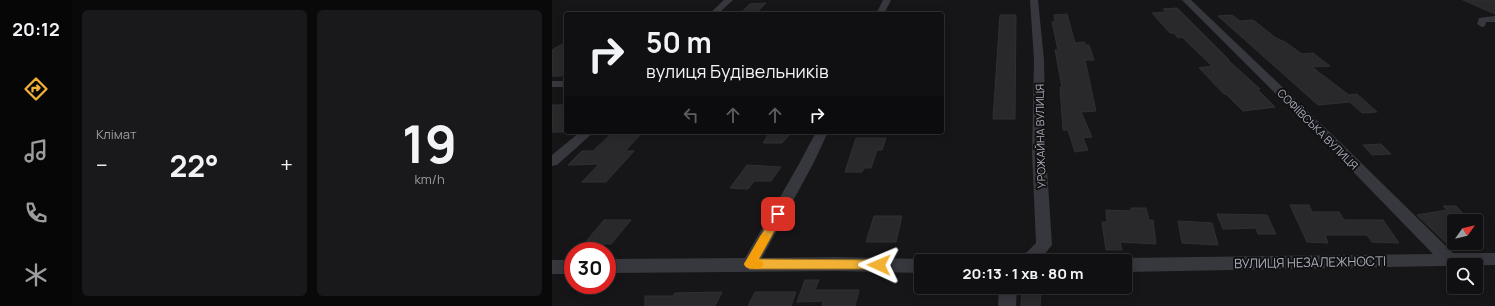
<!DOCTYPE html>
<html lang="uk">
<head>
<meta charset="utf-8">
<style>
	:root { --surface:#101012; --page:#19191b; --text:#f1f3f6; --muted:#9c9d9f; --line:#303032; --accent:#f2b134 }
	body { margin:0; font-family:Manrope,sans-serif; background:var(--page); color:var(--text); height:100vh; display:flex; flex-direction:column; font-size:15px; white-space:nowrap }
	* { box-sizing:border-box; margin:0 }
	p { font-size:13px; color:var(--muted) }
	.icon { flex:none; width:22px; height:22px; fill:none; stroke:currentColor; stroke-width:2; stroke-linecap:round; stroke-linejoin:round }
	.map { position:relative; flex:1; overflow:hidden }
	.side { display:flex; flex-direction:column; gap:10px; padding:10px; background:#09090a; width:480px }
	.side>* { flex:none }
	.guide { position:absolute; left:12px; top:12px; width:380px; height:122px; border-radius:4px; box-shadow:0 2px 10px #0003,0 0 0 1px var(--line); background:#101012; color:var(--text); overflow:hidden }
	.needle { width:26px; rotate:56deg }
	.fabs { position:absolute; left:895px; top:214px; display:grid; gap:8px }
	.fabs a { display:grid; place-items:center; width:36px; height:36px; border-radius:4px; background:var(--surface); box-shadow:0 2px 10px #0003,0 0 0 1px var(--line); font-size:20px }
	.speed { position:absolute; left:12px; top:242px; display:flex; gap:8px; font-size:20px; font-weight:700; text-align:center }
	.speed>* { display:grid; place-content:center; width:52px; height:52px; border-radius:50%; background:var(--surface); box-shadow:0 2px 10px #0003,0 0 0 1px var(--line); line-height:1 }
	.speed .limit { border:6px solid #d22; background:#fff; color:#111 }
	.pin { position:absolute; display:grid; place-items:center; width:34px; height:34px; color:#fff; margin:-17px; border-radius:8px; box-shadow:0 2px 6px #0006 }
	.me { position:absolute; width:44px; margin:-22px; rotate:271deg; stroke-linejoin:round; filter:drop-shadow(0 0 3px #0008) }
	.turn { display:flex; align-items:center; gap:14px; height:84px; padding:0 16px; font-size:18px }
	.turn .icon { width:52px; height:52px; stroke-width:2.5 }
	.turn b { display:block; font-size:28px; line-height:34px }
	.lanes { display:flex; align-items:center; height:38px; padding:0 16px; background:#0003; justify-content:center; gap:20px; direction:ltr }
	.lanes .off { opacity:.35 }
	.big { font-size:30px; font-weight:700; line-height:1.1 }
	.side .card { flex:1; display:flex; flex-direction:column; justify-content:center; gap:6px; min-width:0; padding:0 14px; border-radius:6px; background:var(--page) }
	.side .dial { align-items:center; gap:0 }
	.dial b { font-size:52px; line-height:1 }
	.heat { display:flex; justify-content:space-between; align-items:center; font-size:22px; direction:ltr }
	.side .tiles { flex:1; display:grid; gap:10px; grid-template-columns:repeat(2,1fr) }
	.trip { position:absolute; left:362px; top:254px; width:218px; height:40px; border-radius:4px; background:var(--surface); box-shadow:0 2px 10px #0003,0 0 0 1px var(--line); font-weight:700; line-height:40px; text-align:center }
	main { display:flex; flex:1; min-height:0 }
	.dock { display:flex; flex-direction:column; width:72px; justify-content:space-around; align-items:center; background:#060607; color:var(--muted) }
	.dock .icon { width:28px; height:28px }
	.dock .on { color:var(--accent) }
	.dock b { font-size:18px; color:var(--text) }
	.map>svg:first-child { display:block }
</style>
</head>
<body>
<main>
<nav class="dock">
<b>20:12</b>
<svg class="icon on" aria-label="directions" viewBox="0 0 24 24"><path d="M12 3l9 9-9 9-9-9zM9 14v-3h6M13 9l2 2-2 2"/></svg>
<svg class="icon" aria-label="music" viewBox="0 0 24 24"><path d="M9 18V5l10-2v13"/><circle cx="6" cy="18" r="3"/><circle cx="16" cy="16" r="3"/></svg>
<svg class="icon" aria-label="phone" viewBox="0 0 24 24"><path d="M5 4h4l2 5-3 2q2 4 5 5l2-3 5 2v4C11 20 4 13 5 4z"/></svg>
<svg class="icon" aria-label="climate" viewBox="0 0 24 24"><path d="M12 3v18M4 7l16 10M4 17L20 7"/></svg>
</nav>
<section class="side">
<div class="tiles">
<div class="card"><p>Клімат</p>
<div class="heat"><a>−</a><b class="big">22°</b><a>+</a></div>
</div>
<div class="card dial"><b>19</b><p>km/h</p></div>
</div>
</section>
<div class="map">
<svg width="943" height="306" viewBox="0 0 943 306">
	<rect width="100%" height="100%" fill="#161618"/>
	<path fill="#29292c" stroke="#303034" d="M 911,0 L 943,0 L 943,14 Z
		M 214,3 L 203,14 L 188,14 L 198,4 Z
		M 625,8 L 677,60 L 676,60 L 708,89 L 705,89 L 723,107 L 691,111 L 674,94 L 672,94 L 647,68 L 660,66 L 630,37 L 626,38 L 622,33 L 618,33 L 600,13 L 614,12 L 611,9 Z
		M 515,14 L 523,43 L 532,42 L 534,45 L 537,45 L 542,60 L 533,60 L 544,111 L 529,112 L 540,137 L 531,138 L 536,150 L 523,152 L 516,130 L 511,130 L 508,87 L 510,87 L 503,50 L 506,50 L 500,22 L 503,22 L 502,15 Z
		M 448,15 L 464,15 L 463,119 L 441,119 Z
		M 680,15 L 688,21 L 701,20 L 724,38 L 733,42 L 750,54 L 761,53 L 778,66 L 760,67 L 797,95 L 805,94 L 825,112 L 810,113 L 798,102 L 766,105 L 666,16 Z
		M 14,42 L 14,72 L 9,76 L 0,76 L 0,50 Z
		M 0,105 L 14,105 L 14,132 L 0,132 Z
		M 61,132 L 91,132 L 73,151 L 82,151 L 54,182 L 30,182 L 47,164 L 16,165 L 30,151 L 41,151 Z
		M 218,132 L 240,132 L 230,143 L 211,143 Z
		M 304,138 L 334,138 L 330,150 L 325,150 L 319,168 L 312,168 L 310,172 L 293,172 Z
		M 829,144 L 839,154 L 820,155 L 811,145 Z
		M 195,165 L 229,167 L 219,181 L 202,181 L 196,189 L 178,188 Z
		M 738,205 L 757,205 L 760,212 L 787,212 L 792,220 L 831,220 L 847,243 L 820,242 L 815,235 L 773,235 L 776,243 L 755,242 Z
		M 891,206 L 904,206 L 918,221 L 902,221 L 902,240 L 893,242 L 865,215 L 895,210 Z
		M 579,208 L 594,208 L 597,220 L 601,220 L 604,244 L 568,242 L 570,250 L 554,250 L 550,222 L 555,222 L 554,210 L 579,211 Z
		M 665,214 L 715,215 L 724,234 L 706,234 L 704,228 L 671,229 Z
		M 322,216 L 350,216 L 344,242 L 314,242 Z
		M 52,220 L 79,220 L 59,244 L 32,244 Z
		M 626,221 L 660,223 L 666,245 L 630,243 Z
		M 253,280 L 267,280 L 263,290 L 307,290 L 303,306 L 270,306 L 271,301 L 245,302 Z
		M 470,290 L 489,291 L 488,306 L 469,306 Z
		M 170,292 L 163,306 L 93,306 L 93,296 L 121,296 L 123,293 Z
		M 203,292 L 244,292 L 239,306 L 196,306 Z"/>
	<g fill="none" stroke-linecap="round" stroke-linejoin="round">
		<path fill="#37383d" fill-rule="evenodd" d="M 172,0 L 181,0 L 166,14 L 157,14 Z
			M 331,0 L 339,0 L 332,14 L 324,14 Z
			M 478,0 L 486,0 L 492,60 L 494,153 L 500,245 L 487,261 L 463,261 L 465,256 L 475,252 L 484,243 L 480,153 L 482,60 Z
			M 630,0 L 639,0 L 790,144 L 901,253 L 943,253 L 943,265 L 573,272 L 573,261 L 567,261 L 573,258 L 881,254 L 780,150 Z
			M 943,16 L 943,22 L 934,22 L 933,26 L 930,27 L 925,24 L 927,18 Z
			M 0,81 L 14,81 L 14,87 L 0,87 Z
			M 28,132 L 42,132 L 5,165 L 0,166 L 0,155 Z
			M 264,132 L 276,132 L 261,164 L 210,258 L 284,257 L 369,259 L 374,261 L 369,261 L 369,273 L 284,271 L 55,273 L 55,259 L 193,258 L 247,164 Z
			M 0,260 L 21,260 L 21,274 L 0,274 Z
			M 447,287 L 465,287 L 464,306 L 446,306 Z"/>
	</g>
	<path fill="#f2b134" stroke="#9d7322" d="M 226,210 L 230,211 L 232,214 L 207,259 L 327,260 L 331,261 L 332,265 L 331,268 L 327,269 L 198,269 L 194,267 L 192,264 L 194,261 L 223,211 Z"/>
	<path fill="#f59e0b" d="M 213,234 L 216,235 L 218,238 L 206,260 L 210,261 L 212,264 L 210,267 L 206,269 L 194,267 L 192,264 L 194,261 L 209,235 Z"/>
	<g text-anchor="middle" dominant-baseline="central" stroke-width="4" stroke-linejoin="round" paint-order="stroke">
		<g font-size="11" fill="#a8adb8" stroke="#111113">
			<text transform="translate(766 129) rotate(45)">СОФІЇВСЬКА ВУЛИЦЯ</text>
			<text transform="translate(488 136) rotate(-91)">УРОЖАЙНА ВУЛИЦЯ</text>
		</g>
		<g font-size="13" fill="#a8adb8" stroke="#111113">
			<text transform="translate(758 262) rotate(-1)">ВУЛИЦЯ НЕЗАЛЕЖНОСТІ</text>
		</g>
	</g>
</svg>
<div class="fabs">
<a><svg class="needle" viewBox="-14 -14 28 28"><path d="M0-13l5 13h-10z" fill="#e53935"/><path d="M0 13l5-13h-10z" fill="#9c9d9f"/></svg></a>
<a><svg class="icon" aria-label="search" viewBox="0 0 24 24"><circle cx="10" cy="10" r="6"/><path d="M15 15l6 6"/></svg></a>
</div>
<div class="speed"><div class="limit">30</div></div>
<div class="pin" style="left:226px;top:214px;background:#d93025"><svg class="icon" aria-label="arrive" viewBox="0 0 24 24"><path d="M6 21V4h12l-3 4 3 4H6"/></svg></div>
<svg class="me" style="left:327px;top:265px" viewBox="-20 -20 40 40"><path d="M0-17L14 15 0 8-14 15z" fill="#f2b134" stroke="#fff" stroke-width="4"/></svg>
<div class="trip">20:13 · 1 хв · 80 m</div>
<div class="guide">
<div class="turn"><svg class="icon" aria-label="right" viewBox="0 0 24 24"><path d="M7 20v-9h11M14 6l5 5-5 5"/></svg><div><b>50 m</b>вулиця Будівельників</div></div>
<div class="lanes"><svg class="icon off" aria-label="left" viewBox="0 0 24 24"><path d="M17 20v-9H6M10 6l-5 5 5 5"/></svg><svg class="icon off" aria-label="ahead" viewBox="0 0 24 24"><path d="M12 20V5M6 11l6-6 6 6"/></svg><svg class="icon off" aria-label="ahead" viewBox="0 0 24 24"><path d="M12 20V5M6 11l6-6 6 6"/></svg><svg class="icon" aria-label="right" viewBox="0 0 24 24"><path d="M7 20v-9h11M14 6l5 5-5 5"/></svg></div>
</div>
</div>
</main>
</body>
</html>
